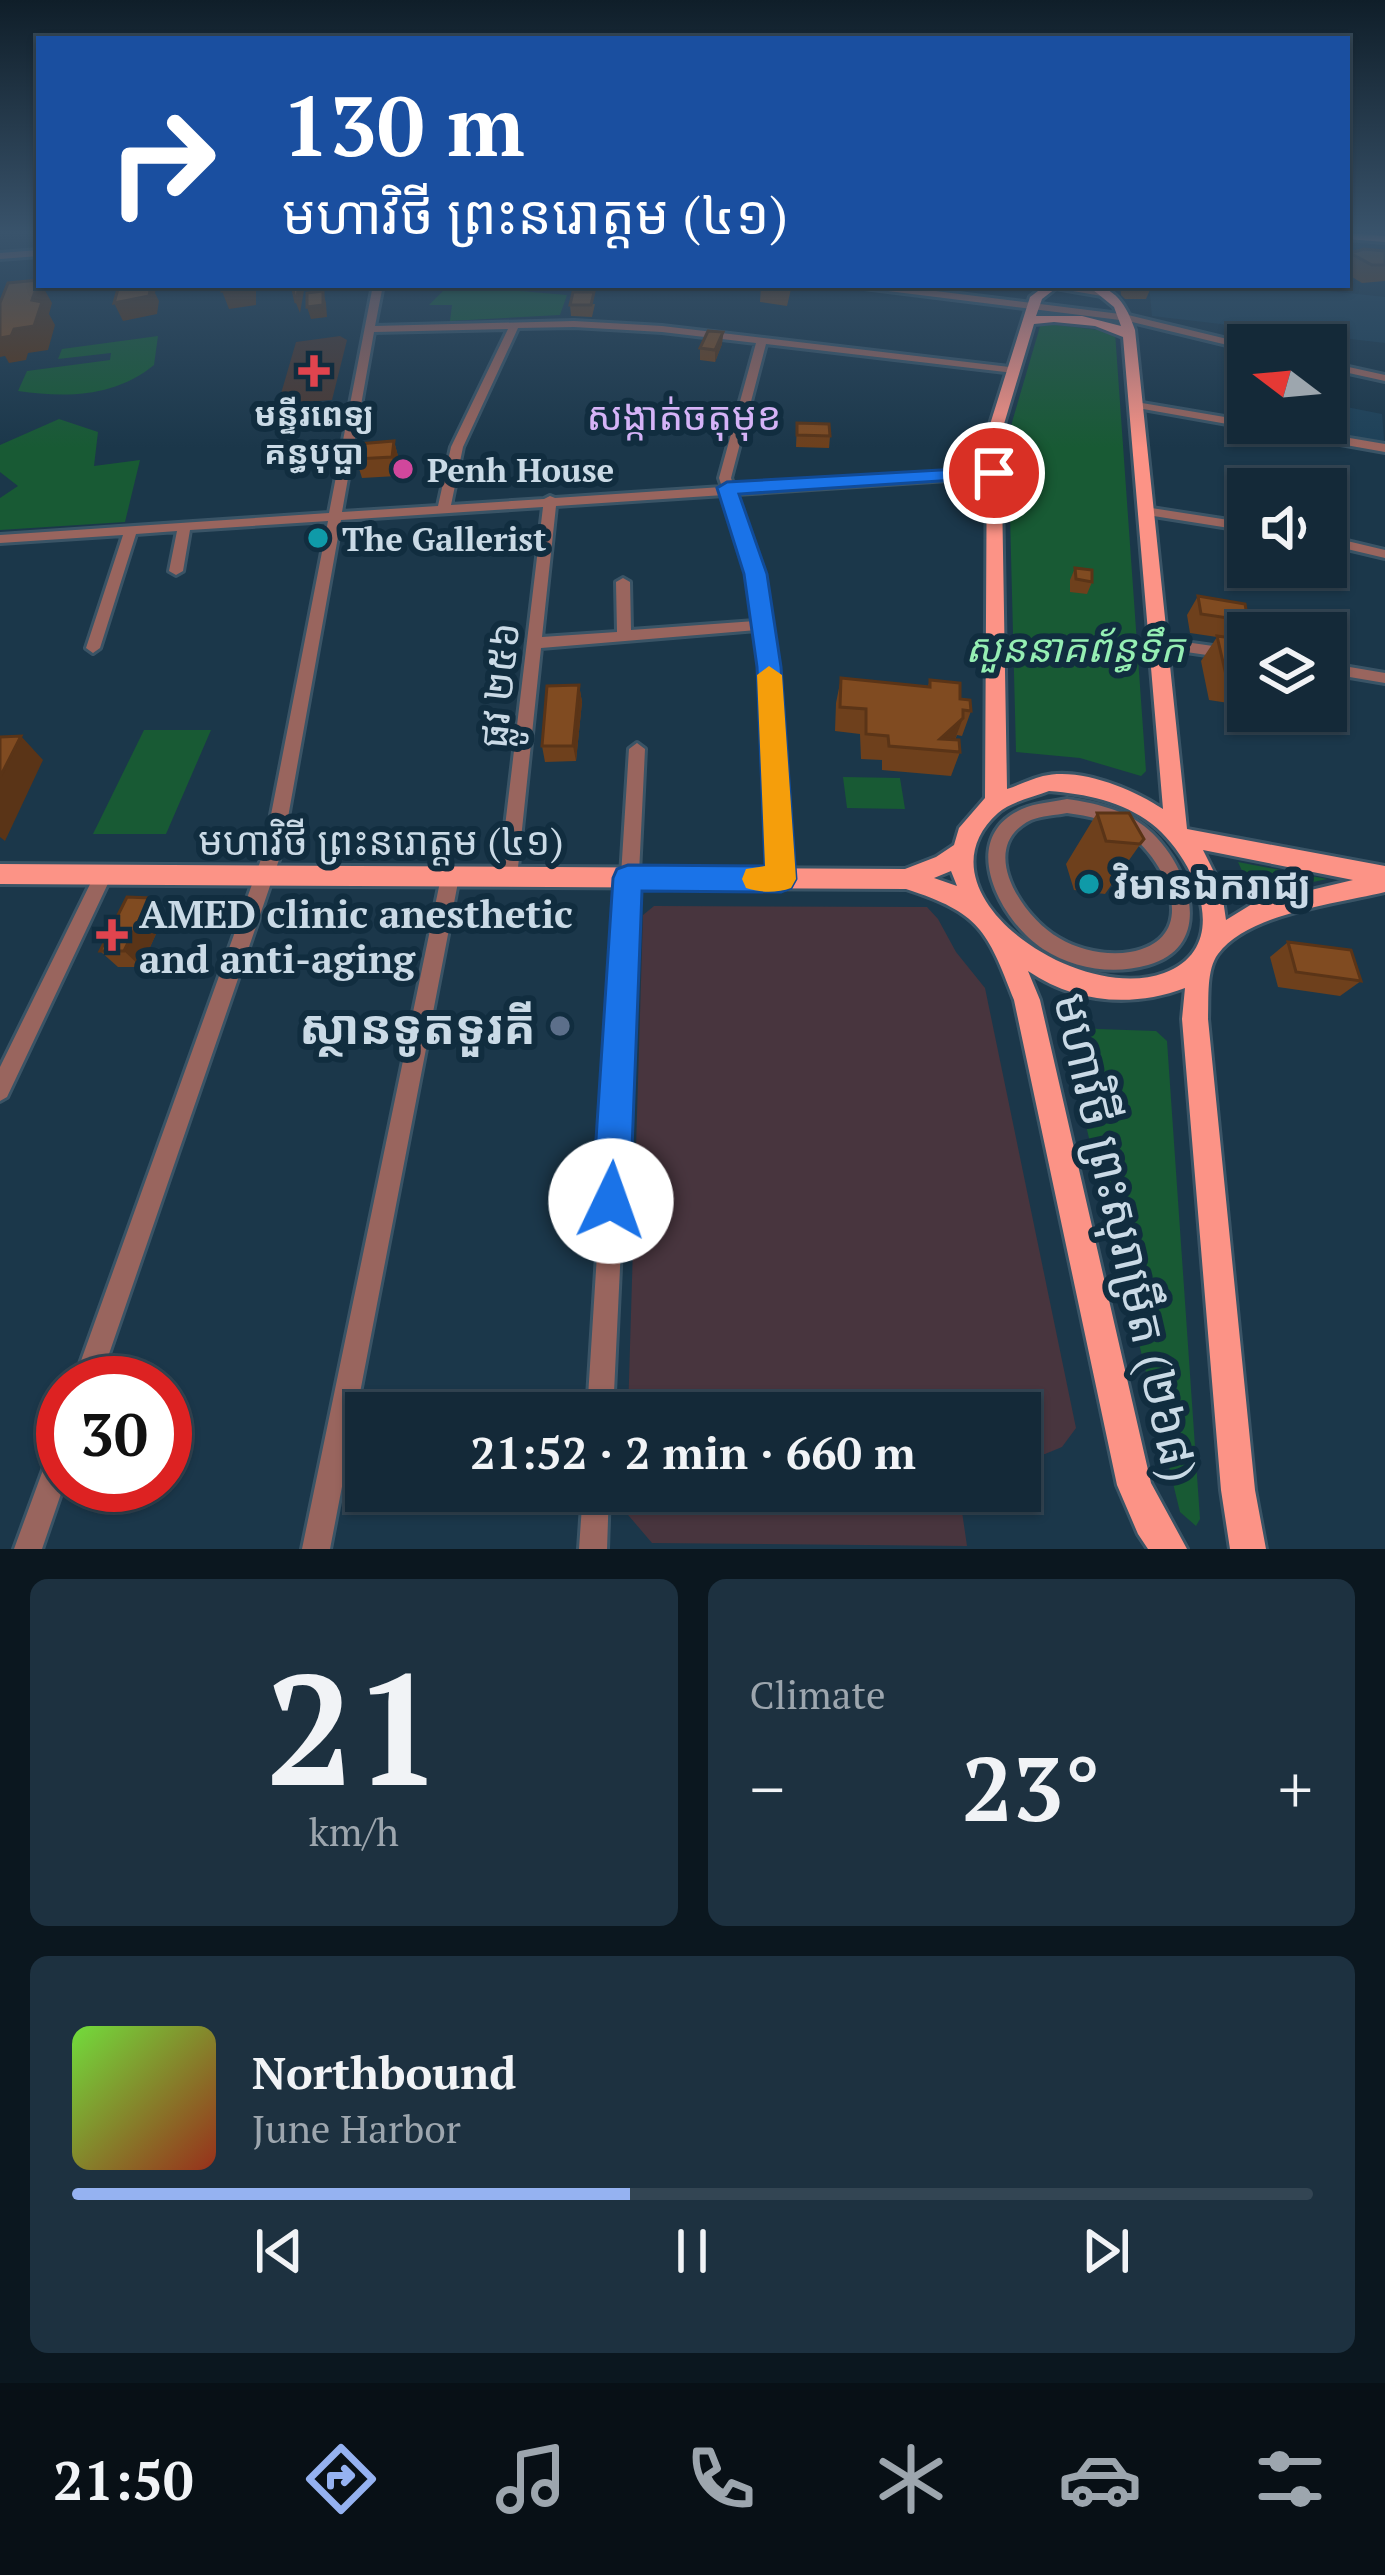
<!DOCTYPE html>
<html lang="en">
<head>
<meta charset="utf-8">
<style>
	:root { --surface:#142938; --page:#1d3140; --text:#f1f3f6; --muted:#9da6ae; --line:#334553; --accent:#95b2f1 }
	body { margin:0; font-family:"PT Serif","Noto Sans Khmer",serif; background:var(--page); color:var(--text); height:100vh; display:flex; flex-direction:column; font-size:45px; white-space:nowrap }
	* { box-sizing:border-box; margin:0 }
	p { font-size:39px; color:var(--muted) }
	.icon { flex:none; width:66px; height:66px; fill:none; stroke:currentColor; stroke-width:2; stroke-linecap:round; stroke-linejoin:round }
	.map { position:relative; height:1549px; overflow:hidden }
	.details { display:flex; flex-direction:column; gap:30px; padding:30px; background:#0b171f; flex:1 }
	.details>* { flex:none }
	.hud { position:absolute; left:36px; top:36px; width:1314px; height:252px; border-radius:0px; box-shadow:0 3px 9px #0004,0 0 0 3px var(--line); background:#1a4fa0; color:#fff; overflow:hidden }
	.needle { width:78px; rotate:286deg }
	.fabs { position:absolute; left:1227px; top:324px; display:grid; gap:24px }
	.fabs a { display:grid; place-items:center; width:120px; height:120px; border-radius:0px; background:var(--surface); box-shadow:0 3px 9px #0004,0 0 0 3px var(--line); font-size:60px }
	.speed { position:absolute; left:36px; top:1356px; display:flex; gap:24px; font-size:60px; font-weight:700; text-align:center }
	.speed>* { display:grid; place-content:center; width:156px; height:156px; border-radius:50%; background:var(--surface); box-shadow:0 3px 9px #0004,0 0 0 3px var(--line); line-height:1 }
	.speed .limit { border:18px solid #d22; background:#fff; color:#111 }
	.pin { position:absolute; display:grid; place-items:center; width:102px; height:102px; color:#fff; margin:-51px; border:6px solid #fff; border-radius:50%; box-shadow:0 3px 12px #0007 }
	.me { position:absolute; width:132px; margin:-66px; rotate:3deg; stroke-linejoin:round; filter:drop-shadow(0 0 9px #0008) }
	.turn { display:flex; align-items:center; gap:42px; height:252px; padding:0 48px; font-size:54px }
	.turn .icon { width:156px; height:156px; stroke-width:2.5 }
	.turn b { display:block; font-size:84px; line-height:102px }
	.big { font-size:90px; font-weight:700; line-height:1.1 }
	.details .tile { flex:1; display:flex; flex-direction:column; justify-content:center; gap:18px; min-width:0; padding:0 42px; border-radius:18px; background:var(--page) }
	.details .dial { align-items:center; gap:0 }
	.dial b { font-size:156px; line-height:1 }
	.song { display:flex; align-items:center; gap:36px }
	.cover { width:144px; height:144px; border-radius:18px; background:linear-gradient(135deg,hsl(100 70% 55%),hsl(10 70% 35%)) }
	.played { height:12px; border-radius:6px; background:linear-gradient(90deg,var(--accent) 45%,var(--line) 45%) }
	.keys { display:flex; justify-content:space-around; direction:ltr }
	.heat { display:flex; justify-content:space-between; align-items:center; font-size:66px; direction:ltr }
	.details .tiles { flex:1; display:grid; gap:30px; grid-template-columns:1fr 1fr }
	.tile:last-child { grid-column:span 2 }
	.trip { position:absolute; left:345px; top:1392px; width:696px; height:120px; border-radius:0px; background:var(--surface); box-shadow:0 3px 9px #0004,0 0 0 3px var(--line); font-weight:700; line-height:120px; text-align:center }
	.menu { display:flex; height:192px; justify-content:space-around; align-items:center; background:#081016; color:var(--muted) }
	.menu .icon { width:84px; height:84px }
	.menu .selected { color:var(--accent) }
	.menu b { font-size:54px; color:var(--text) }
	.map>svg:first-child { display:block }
</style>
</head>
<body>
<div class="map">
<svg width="1385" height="1549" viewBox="0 0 1385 1549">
	<rect width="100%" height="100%" fill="#1b374a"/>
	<path fill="#1e4158" d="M 1149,285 L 1273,285 L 1385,297 L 1385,343 L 1152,316 Z
		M 1326,403 L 1382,414 L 1385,451 L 1296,435 L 1296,423 L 1326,423 Z"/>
	<path fill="#48353e" d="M 654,906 L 927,907 L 938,919 L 956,952 L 985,988 L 1076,1428 L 1062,1447 L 1045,1454 L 1020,1455 L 1020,1413 L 628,1413 L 643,915 Z
		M 624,1491 L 959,1491 L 967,1546 L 652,1543 L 623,1509 Z"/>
	<path fill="#4a3730" d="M 340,336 L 347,340 L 332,400 L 278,404 L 296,342 Z"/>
	<path fill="#185a34" d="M 449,285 L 567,295 L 560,315 L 450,321 L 452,305 L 429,305 Z
		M 1041,323 L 1115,332 L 1146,771 L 1141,776 L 1080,758 L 1016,752 L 1008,436 Z
		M 158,336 L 154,365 C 115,397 67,398 18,391 L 27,371 L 110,360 L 111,353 L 58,359 L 62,349 Z
		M 59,419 L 98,432 L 94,466 L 140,460 L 125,522 L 0,530 L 0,498 L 18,486 L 0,472 L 0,445 Z
		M 144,730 L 211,730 L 166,834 L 93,834 Z
		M 843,777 L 900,778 L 905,809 L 847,808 Z
		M 1238,862 L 1327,879 L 1253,895 Z
		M 1069,1020 L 1097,1029 L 1156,1031 L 1167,1041 L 1200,1519 L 1196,1526 L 1180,1512 L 1062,1027 Z"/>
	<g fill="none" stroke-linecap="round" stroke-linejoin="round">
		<defs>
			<path id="minor" d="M 39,250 L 39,256 L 0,259 L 0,253 Z
				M 373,285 L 383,285 L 375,326 L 574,321 L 662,326 L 1018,368 L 1018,372 L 1014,373 L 766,344 L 731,478 L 734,487 L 994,469 L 1000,473 L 994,477 L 736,494 L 763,574 L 776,667 L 790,879 L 787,884 L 781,887 L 775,884 L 772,879 L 762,667 L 757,630 L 541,648 L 517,877 L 514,882 L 508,885 L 502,882 L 499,877 L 543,507 L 341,520 L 282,851 L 99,1383 L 73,1383 L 264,851 L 328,521 L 190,530 L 183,571 L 176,575 L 169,571 L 177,531 L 136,534 L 100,648 L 93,653 L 86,648 L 123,535 L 0,543 L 0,535 L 329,513 ZM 574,327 L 662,332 L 756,343 L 719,478 L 722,487 L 555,498 L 550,496 L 544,499 L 451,505 L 463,447 L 518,328 ZM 508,329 L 451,447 L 438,506 L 342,512 L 374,332 ZM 724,495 L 749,574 L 755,621 L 631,630 L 630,582 L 623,578 L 616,582 L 617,632 L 542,637 L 556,506 Z
				M 859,285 L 887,285 L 1128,315 L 1252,345 L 1248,345 L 1248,350 L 1128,321 L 864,288 Z
				M 1038,285 L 1064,285 L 1107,293 L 1102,296 Z
				M 1326,362 L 1385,375 L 1385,381 L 1326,368 Z
				M 1136,402 L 1385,444 L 1385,452 L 1132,407 L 1130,405 Z
				M 1145,507 L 1248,523 L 1248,531 L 1141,514 L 1139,511 Z
				M 1326,536 L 1385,550 L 1385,558 L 1326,544 Z
				M 1157,638 L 1248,651 L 1248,661 L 1152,647 L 1150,643 Z
				M 1326,663 L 1385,673 L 1385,683 L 1326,673 Z
				M 637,743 L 645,749 L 613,1413 L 587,1413 L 629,749 Z
				M 1067,799 C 1094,803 1122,809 1144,826 C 1186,858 1220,945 1148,965 C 1113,975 1074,969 1043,949 C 1000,921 956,838 1022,809 C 1035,803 1053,802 1067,799 ZM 1067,813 C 1089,816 1110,820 1128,833 C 1168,862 1202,939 1130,952 C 1107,956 1079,950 1059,938 C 1023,918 975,847 1031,820 C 1041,816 1056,815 1067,813 Z
				M 103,867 L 109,870 L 112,875 L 7,1097 L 0,1101 L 0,1067 L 97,870 Z
				M 450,869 L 456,872 L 459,877 L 330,1549 L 302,1549 L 441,877 L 444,872 Z
				M 63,1436 L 64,1485 L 42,1549 L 14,1549 L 54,1440 Z
				M 583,1491 L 609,1491 L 607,1549 L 579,1549 Z"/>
			<path id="major" d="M 1347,233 L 1385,236 L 1385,242 L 1347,239 Z
				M 1046,285 L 1060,285 L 1042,299 L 1036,316 L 1082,316 L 1121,326 L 1114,307 L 1087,285 C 1115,285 1127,306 1135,330 L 1187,829 L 1385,866 L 1385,892 C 1336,904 1249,913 1218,954 C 1206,970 1209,999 1208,1019 L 1255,1490 L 1266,1549 L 1230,1549 L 1221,1490 L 1182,1019 L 1185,988 C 1132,1008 1075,1003 1028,971 L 1040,1000 L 1151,1483 L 1187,1549 L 1148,1549 L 1138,1534 L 1117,1485 L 1014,1000 C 987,930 980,913 906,889 L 0,884 L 0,864 L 905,869 L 936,857 L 954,845 L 959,828 L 985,798 L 987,434 L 1030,297 ZM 1054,322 L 1095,326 L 1123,337 L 1163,809 C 1133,789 1080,767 1043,776 C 1031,779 1019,785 1007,789 L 1001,434 L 1034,324 ZM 1049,791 C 1086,794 1122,801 1152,824 C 1195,858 1235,947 1164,973 C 1077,1005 911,891 998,813 C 1010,802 1033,797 1049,791 ZM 1203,850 L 1353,880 L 1252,904 L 1226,920 L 1221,886 ZM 951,871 L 957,886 L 934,878 Z"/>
		</defs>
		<use href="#minor" stroke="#3a5466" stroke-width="6"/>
		<use href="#major" stroke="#3a5466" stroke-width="6"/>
		<use href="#minor" fill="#99655e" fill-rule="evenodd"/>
		<use href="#major" fill="#fc9386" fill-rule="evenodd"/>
	</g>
	<path fill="#6e401c" d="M 1385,251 L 1385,281 L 1362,283 L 1347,274 L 1347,260 L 1350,253 Z
		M 761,285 L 792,285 L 787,306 L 760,302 Z
		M 1120,285 L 1152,285 L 1146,299 L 1125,299 L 1121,295 Z
		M 595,304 L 592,317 L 571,316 L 570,305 Z
		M 723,332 L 722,344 L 715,362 L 700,360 L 700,348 Z
		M 797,423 L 830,436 L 829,448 L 796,447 Z
		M 394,441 L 399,460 L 397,476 L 362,478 L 356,459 Z
		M 1075,568 L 1092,582 L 1087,594 L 1070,592 L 1070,580 Z
		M 1198,596 L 1248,621 L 1237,639 L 1248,640 L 1248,706 L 1209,700 L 1201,661 L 1217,637 L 1190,633 L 1187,615 Z
		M 841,678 L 928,686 L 930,680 L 960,699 L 971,711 L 962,736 L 957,735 L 955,740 L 960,752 L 951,776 L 882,770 L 882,760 L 861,759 L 860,734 L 835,731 L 836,703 Z
		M 579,685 L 582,702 L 576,761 L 545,762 L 542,746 Z
		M 1097,813 L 1144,839 L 1105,894 L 1074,890 L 1066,864 Z
		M 150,898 L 165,914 L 141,967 L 118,967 L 100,951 Z
		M 1288,942 L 1361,981 L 1340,996 L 1278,987 L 1270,957 Z"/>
	<path fill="#5a3417" d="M 39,280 L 39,285 L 42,285 L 52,303 L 49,314 L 55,325 L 48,350 L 28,353 L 26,360 L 9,363 L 5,356 L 0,357 L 0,336 L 14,329 Z
		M 146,285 L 157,285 L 155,293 L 159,301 L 157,314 L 123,321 L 114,303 Z
		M 250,285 L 256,285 L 256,305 L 229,309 L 222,291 Z
		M 299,285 L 305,285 L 300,313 L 296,303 Z
		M 323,291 L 326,303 L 327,317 L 311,319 L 307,307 Z
		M 723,332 L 722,344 L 715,362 L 715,350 Z
		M 394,441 L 399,460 L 397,476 L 392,457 Z
		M 579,685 L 582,702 L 576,761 L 573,746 Z
		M 963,718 L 954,742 L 940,739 Z
		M 21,736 L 43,760 L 5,841 L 0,837 L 0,777 Z
		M 150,898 L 165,914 L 141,967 L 124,951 Z"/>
	<path fill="#804b21" stroke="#5a3417" stroke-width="3" d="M 1364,249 L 1385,251 L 1385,265 L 1372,265 L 1350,253 Z
		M 39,280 L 32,300 L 42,302 L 34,326 L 14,329 L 11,336 L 0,338 L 0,303 L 8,283 Z
		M 119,285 L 151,285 L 149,296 L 114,303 Z
		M 222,285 L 250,285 L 250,288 L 222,291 Z
		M 292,285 L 299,285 L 296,303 Z
		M 323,291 L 323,305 L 307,307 L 307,293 Z
		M 573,292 L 594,292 L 591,305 L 570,305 Z
		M 708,331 L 723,332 L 715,350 L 700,348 Z
		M 797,423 L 829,424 L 830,436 L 797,435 Z
		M 394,441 L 392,457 L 356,459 L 358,444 Z
		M 1075,568 L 1092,570 L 1092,582 L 1076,579 Z
		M 1198,596 L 1245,604 L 1248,621 L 1201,614 Z
		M 1217,636 L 1248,640 L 1248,678 L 1226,675 Z
		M 841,678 L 930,687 L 930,680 L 960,683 L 960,699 L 970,700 L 971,711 L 963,710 L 963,718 L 940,739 L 959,740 L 960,752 L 889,746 L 888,736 L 866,734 L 866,709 L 840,707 Z
		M 579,685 L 573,746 L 542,746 L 547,686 Z
		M 21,736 L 0,777 L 0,737 Z
		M 1097,813 L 1129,813 L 1144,839 L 1140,844 L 1106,841 Z
		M 127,897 L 150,898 L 124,951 L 100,951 Z
		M 1288,942 L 1351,950 L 1361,981 L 1296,972 Z"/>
	<linearGradient id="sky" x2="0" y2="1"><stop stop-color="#0f1e29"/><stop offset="0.52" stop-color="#39536b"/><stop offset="1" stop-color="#39536b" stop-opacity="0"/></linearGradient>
	<rect width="1385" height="448" fill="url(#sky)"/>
	<path fill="#1a73e8" stroke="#114b97" stroke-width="3" d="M 994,467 L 1004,473 L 1001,477 L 739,494 L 767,574 L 781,667 L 796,879 L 791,888 L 781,892 L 642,891 L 630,1201 L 624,1214 L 611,1220 L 598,1214 L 592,1201 L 613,878 L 617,869 L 628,865 L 765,866 L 757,667 L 744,574 L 717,488 L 727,482 Z"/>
	<path fill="#f59e0b" d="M 769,666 L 782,675 L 796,879 L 791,888 C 777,893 761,893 746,888 L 742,879 L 746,869 L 765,866 L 757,675 Z"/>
	<g fill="#e0444e" stroke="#112d3f" stroke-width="4.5">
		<path d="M308 353h12v12h12v12h-12v12h-12v-12h-12v-12h12z"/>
		<path d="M106 917h12v12h12v12h-12v12h-12v-12h-12v-12h12z"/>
	</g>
	<circle fill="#d1479c" stroke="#112d3f" stroke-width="4.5" cx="403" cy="469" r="12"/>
	<g fill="#0f9aa8" stroke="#112d3f" stroke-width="4.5">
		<circle cx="318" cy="538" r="12"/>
		<circle cx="1089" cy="884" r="12"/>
	</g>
	<circle fill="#5c6f8a" stroke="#112d3f" stroke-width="4.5" cx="560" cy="1026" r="12"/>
	<g text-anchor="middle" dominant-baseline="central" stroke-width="12" stroke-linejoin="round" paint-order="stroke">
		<g font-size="33" font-weight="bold" fill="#cadae6" stroke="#112d3f" text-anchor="start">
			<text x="314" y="413" text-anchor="middle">មន្ទីរពេទ្យ<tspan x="314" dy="38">គន្ធបុប្ផា</tspan></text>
			<text x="427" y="469">Penh House</text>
			<text x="342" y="538">The Gallerist</text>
		</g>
		<g font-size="39" fill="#d5b3f7" stroke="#112d3f">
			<text x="684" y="415">សង្កាត់ចតុមុខ</text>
		</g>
		<g font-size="39" font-style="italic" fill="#95efb3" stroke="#112d3f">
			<text x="1075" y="647">សួននាគព័ន្ធទឹក</text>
		</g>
		<g font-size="39" fill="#cadae6" stroke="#112d3f">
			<text transform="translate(498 685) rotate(-84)">ផ្លូវ ២៥៦</text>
			<text x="381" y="840">មហាវិថី ព្រះនរោត្តម (៤១)</text>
		</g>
		<g font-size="39" font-weight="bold" fill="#cadae6" stroke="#112d3f" text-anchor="start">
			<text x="1113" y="884">វិមានឯករាជ្យ</text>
			<text x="139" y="913">AMED clinic anesthetic<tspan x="139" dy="45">and anti-aging</tspan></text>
		</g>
		<g font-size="48" font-weight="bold" fill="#cadae6" stroke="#112d3f" text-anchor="end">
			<text x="536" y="1026">ស្ថានទូតទួរគី</text>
		</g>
		<g font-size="48" fill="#cadae6" stroke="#112d3f">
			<text transform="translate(1127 1237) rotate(77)">មហាវិថី ព្រះសុរាម្រឹត (២៦៨)</text>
		</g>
	</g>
</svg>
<div class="fabs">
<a><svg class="needle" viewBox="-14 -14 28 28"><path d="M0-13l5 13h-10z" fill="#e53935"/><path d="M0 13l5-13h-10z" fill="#9da6ae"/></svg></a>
<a><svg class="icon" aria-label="sound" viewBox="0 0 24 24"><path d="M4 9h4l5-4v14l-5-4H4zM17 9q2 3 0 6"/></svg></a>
<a><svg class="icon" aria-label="layers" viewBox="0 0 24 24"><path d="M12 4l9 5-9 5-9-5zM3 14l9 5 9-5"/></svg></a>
</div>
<div class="speed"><div class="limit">30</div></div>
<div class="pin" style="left:994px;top:473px;background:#d93025"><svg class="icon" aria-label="arrive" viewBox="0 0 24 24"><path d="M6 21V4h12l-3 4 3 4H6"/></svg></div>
<svg class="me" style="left:611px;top:1201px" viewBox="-20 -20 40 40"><circle r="19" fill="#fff"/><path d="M0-13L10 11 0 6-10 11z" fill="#1a73e8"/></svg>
<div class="trip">21:52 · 2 min · 660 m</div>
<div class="hud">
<div class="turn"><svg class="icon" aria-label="right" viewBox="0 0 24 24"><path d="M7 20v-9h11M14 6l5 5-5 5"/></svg><div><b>130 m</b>មហាវិថី ព្រះនរោត្តម (៤១)</div></div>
</div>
</div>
<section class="details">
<div class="tiles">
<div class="tile dial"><b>21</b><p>km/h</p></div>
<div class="tile"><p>Climate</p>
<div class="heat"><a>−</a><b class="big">23°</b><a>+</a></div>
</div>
<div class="tile">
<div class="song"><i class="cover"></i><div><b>Northbound</b><p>June Harbor</p></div></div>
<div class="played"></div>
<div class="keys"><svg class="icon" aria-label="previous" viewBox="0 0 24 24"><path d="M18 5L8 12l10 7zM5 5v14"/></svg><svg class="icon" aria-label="pause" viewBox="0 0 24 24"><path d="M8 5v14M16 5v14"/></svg><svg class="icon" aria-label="next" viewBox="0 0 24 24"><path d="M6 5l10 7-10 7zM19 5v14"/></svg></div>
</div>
</div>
</section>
<nav class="menu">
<b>21:50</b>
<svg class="icon selected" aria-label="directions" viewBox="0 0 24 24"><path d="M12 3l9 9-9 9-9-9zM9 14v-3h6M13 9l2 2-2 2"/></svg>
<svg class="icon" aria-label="music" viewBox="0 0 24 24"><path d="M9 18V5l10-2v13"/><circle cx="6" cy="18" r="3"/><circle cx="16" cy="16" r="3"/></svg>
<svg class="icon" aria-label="phone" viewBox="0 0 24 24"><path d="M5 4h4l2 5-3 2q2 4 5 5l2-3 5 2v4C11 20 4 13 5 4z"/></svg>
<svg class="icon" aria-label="climate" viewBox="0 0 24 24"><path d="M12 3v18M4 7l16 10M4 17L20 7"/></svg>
<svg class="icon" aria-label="car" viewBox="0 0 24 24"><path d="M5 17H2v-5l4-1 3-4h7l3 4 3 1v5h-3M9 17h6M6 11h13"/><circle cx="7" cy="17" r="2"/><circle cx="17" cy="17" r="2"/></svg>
<svg class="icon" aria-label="filters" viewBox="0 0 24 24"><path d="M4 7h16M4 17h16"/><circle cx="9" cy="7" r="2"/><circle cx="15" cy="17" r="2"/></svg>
</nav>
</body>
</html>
